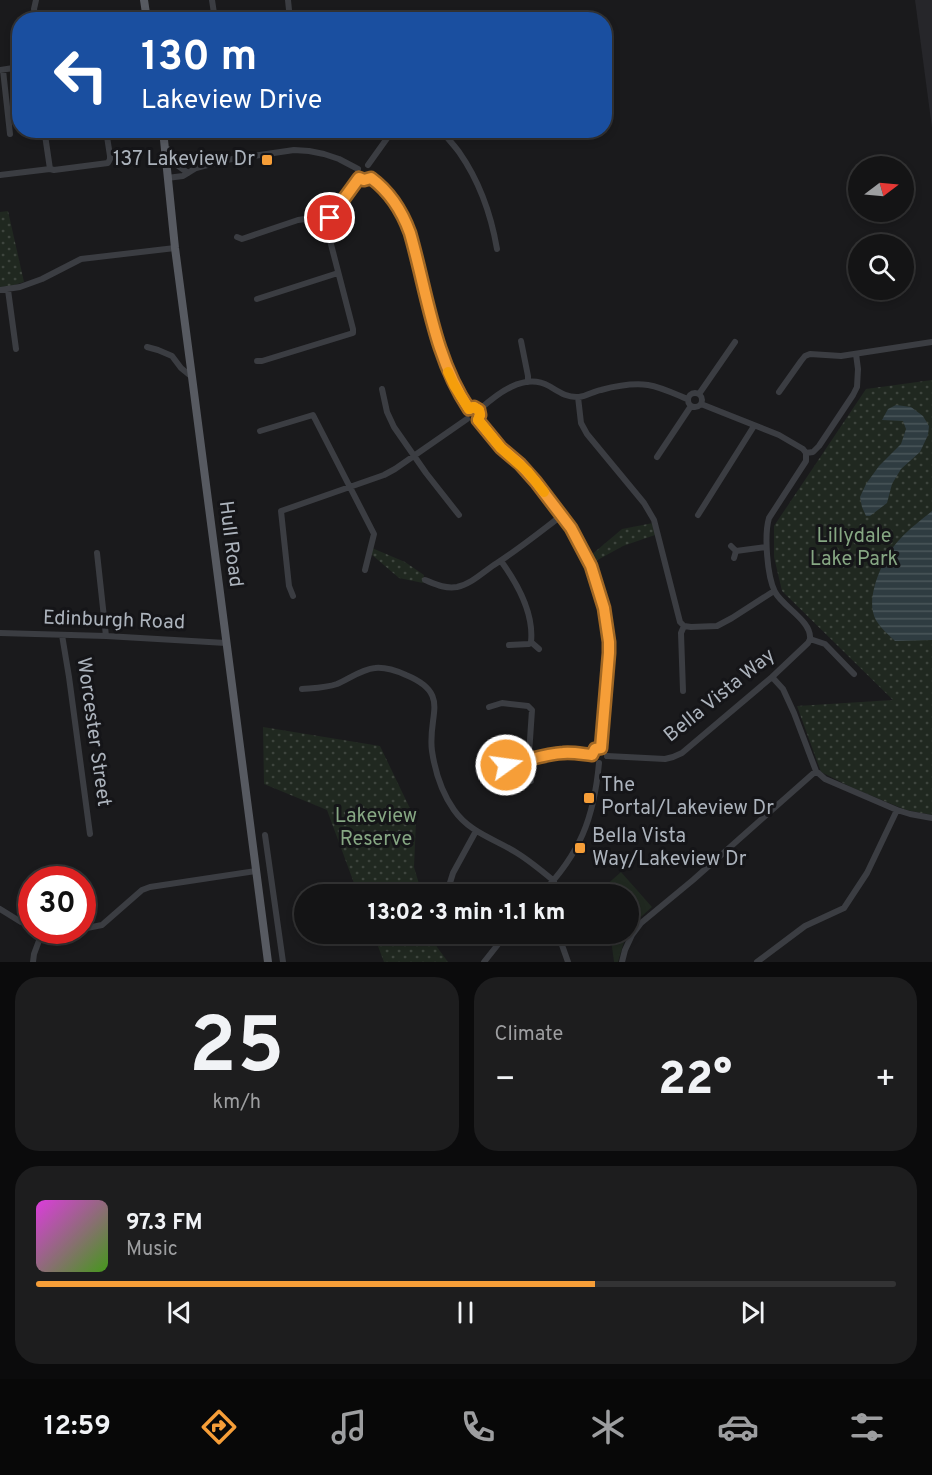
<!DOCTYPE html>
<html lang="en">
<head>
<meta charset="utf-8">
<style>
	:root { --surface:#141415; --page:#1d1d1e; --text:#f1f3f6; --muted:#9d9ea0; --line:#333334; --accent:#f69e38 }
	body { margin:0; font-family:Overpass,sans-serif; background:var(--page); color:var(--text); height:100vh; display:flex; flex-direction:column; font-size:22px; white-space:nowrap }
	* { box-sizing:border-box; margin:0 }
	p { font-size:20px; color:var(--muted) }
	.icon { flex:none; width:33px; height:33px; fill:none; stroke:currentColor; stroke-width:2; stroke-linecap:round; stroke-linejoin:round }
	.map { position:relative; height:962px; overflow:hidden }
	.sheet { display:flex; flex-direction:column; gap:15px; padding:15px; background:#0b0b0c; flex:1 }
	.sheet>* { flex:none }
	.top-card { position:absolute; left:12px; top:12px; width:600px; height:126px; border-radius:24px; box-shadow:0 3px 9px #0003,0 0 0 2px var(--line); background:#1a4fa0; color:#fff; overflow:hidden }
	.needle { width:39px; rotate:74deg }
	.tools { position:absolute; left:848px; top:156px; display:grid; gap:12px }
	.tools a { display:grid; place-items:center; width:66px; height:66px; border-radius:50%; background:var(--surface); box-shadow:0 3px 9px #0003,0 0 0 2px var(--line); font-size:30px }
	.speed { position:absolute; left:18px; top:866px; display:flex; gap:12px; font-size:30px; font-weight:700; text-align:center }
	.speed>* { display:grid; place-content:center; width:78px; height:78px; border-radius:50%; background:var(--surface); box-shadow:0 3px 9px #0003,0 0 0 2px var(--line); line-height:1 }
	.speed .limit { border:9px solid #d22; background:#fff; color:#111 }
	.pin { position:absolute; display:grid; place-items:center; width:51px; height:51px; color:#fff; margin:-26px; border:3px solid #fff; border-radius:50%; box-shadow:0 2px 6px #0007 }
	.me { position:absolute; width:66px; margin:-33px; rotate:76deg; stroke-linejoin:round; filter:drop-shadow(0 0 4px #0008) }
	.turn { display:flex; align-items:center; gap:21px; height:126px; padding:0 30px; font-size:27px }
	.turn .icon { width:78px; height:78px; stroke-width:2.5 }
	.turn b { display:block; font-size:42px; line-height:51px }
	.big { font-size:45px; font-weight:800; line-height:1.1 }
	.sheet .tile { flex:1; display:flex; flex-direction:column; justify-content:center; gap:9px; min-width:0; padding:0 21px; border-radius:24px; background:var(--page) }
	.sheet .dial { align-items:center; gap:0 }
	.dial b { font-size:78px; line-height:1 }
	.song { display:flex; align-items:center; gap:18px }
	.cover { width:72px; height:72px; border-radius:9px; background:linear-gradient(135deg,hsl(300 70% 55%),hsl(100 70% 35%)) }
	.played { height:6px; border-radius:3px; background:linear-gradient(90deg,var(--accent) 65%,var(--line) 65%) }
	.keys { display:flex; justify-content:space-around; direction:ltr }
	.heat { display:flex; justify-content:space-between; align-items:center; font-size:33px; direction:ltr }
	.sheet .tiles { flex:1; display:grid; gap:15px; grid-template-columns:1fr 1fr }
	.tile:last-child { grid-column:span 2 }
	.trip { position:absolute; left:294px; top:884px; width:345px; height:60px; border-radius:30px; background:var(--surface); box-shadow:0 3px 9px #0003,0 0 0 2px var(--line); font-weight:800; line-height:60px; text-align:center }
	.tab-bar { display:flex; height:96px; justify-content:space-around; align-items:center; background:#080808; color:var(--muted) }
	.tab-bar .icon { width:42px; height:42px }
	.tab-bar .selected { color:var(--accent) }
	.tab-bar b { font-size:27px; color:var(--text) }
	.map>svg:first-child { display:block }
</style>
</head>
<body>
<div class="map">
<svg width="932" height="962" viewBox="0 0 932 962">
	<defs>
		<pattern id="park-dots" width="8" height="8" patternUnits="userSpaceOnUse" patternTransform="scale(1.5)"><rect width="8" height="8" fill="#202820"/><path d="M2 2h.1M6 6h.1" fill="none" stroke="#3e453e" stroke-width="1.8" stroke-linecap="round"/></pattern>
		<pattern id="water-rules" width="6" height="5" patternUnits="userSpaceOnUse" patternTransform="scale(1.5)"><rect width="6" height="5" fill="#2f3c41"/><path d="M0 2.5h6" fill="none" stroke="#4a565a"/></pattern>
	</defs>
	<rect width="100%" height="100%" fill="#1a1a1c"/>
	<path fill="#26262a" d="M 915,0 L 932,0 L 932,128 Z"/>
	<path fill="#202820" d="M 621,872 L 652,907 L 632,925 L 623,945 L 618,962 L 614,962 L 610,933 L 628,933 L 628,894 L 605,894 L 604,887 Z"/>
	<path fill="url(#park-dots)" d="M 8,211 L 24,282 L 11,286 L 0,287 L 0,212 Z
		M 932,380 L 932,815 L 906,810 L 853,788 L 821,772 L 797,706 L 893,700 L 782,591 L 774,557 L 774,526 L 866,389 Z
		M 653,523 L 658,534 L 623,546 L 594,562 L 590,556 L 622,529 Z
		M 372,548 L 405,562 L 424,575 L 423,583 L 399,578 L 371,554 Z
		M 263,727 L 380,746 L 416,821 L 414,867 L 422,894 L 358,894 L 327,810 L 264,784 Z
		M 373,933 L 433,933 L 437,947 L 448,962 L 384,962 Z"/>
	<path fill="url(#water-rules)" d="M 896,405 L 911,407 L 923,416 L 929,426 L 928,435 L 920,452 L 901,469 L 892,484 L 887,503 L 870,516 L 866,516 L 862,507 L 860,497 L 866,484 L 879,466 L 901,444 L 906,429 L 903,421 L 882,420 L 888,409 Z
		M 932,511 L 932,640 L 895,641 C 887,633 875,624 873,612 C 868,591 885,554 900,539 C 909,529 921,520 932,511 Z"/>
	<g fill="none" stroke-linecap="round" stroke-linejoin="round">
		<path stroke="#3b3d42" stroke-width="6" d="M 212,0 L 215,20
			M 288,0 L 290,20
			M 36,20 L 34,9 L 36,0
			M 0,70 L 20,67
			M 3,70 L 10,134
			M 46,130 L 52,134 L 87,130
			M 441,130 C 447,138 454,145 459,152 C 480,182 491,214 497,249
			M 47,132 L 45,135 L 50,169
			M 168,149 L 173,162 L 188,173
			M 368,165 L 393,130
			M 0,175 L 50,169 L 54,170 L 108,163 L 110,159 L 110,156 L 106,130
			M 167,178 L 183,176 L 196,168 L 226,160 L 294,150 L 309,151 L 324,154 L 339,159 L 358,169
			M 371,178 L 386,191 L 404,217 L 414,246 L 441,352 L 454,385 L 469,409
			M 237,237 L 242,239 L 298,220 L 305,219 L 326,225
			M 0,290 L 20,287 L 42,279 L 81,259 L 175,248
			M 8,290 L 16,349
			M 257,299 L 338,273
			M 521,341 L 528,376 L 528,382
			M 147,347 L 158,350 L 172,356 L 181,368 L 192,377
			M 257,361 L 262,361 L 353,333 L 353,329 L 326,225 L 359,178
			M 382,389 L 387,412 L 394,427 L 426,473 L 459,515
			M 779,392 L 801,361 L 805,356 L 810,354 L 841,356 L 932,342
			M688 400a7 7 0 1 1 14 0a7 7 0 1 1-14 0Z
			M 699,394 L 735,342
			M 578,397 L 581,423 L 587,434 L 644,503 L 654,520 L 680,622 L 684,626 L 691,627 L 717,626 L 732,618 L 774,591
			M 701,404 L 779,435 L 803,449 L 806,453
			M 479,410 C 497,394 524,372 549,386 C 559,392 567,398 579,397 C 587,396 594,391 601,390 C 616,386 633,383 648,385 C 661,387 675,394 687,399
			M 478,420 L 501,448 L 520,464 L 536,482 L 571,528 L 581,546 L 591,566 L 604,608 L 609,653 L 601,748
			M 260,431 L 313,415 L 374,534 L 365,570
			M 806,453 L 806,461 L 769,518 C 764,535 767,576 775,592 C 783,607 812,621 810,639 L 825,644 L 854,674
			M 806,453 L 813,452 L 819,446 L 853,395 L 857,387 L 858,369 L 856,354
			M 657,457 L 691,406
			M 698,515 L 754,426
			M 731,546 L 736,551 L 734,558
			M 736,551 L 766,547
			M 97,553 L 106,636
			M 501,561 C 517,583 534,614 531,642
			M 425,580 C 435,584 445,589 457,587 C 472,584 484,571 497,563 C 519,549 540,532 561,516
			M 293,596 L 289,586 L 281,511 L 384,475 L 395,469 L 467,419
			M 0,633 L 106,636 L 226,643
			M 62,635 L 69,677 L 90,834
			M 531,642 L 539,649
			M 509,645 L 529,644 L 531,642
			M 772,677 L 783,689 L 794,713 L 816,771 L 825,779 L 897,810 L 910,814 L 932,818
			M 302,689 C 314,688 326,688 337,684 C 349,679 362,669 375,668 C 385,667 397,671 406,675 C 452,694 427,715 432,751 C 435,771 442,793 454,810 C 470,833 495,839 517,853 C 530,861 542,871 554,881
			M 683,691 L 681,633 L 684,626
			M 489,707 L 502,703 L 528,706 L 532,710 L 528,769 L 531,781
			M 607,756 L 665,759 L 673,757 L 682,753 L 772,677 L 808,643 L 810,639
			M 506,765 C 525,762 543,754 563,753 C 572,752 582,754 592,755
			M 265,835 L 283,962
			M 449,886 L 453,873 L 476,831
			M 541,894 C 580,854 594,818 599,763
			M 0,909 L 21,922 L 32,926
			M 82,929 L 102,925 L 142,890 L 150,887 L 256,871
			M 42,930 L 59,933 L 80,930
			M 553,933 L 562,945 L 568,962
			M 33,962 L 34,954 L 43,930
			M 484,962 L 507,933
			M 622,962 L 625,950 L 632,935 L 641,923 L 693,880 L 816,771
			M 757,962 L 805,926 L 844,908 L 867,873 L 897,810"/>
		<path stroke="#575a61" stroke-width="8" d="M 144,0 L 147,20
			M 163,130 L 175,248 L 192,377 L 268,962"/>
	</g>
	<g fill="none" stroke-linecap="round" stroke-linejoin="round">
		<defs>
			<path id="route" d="M 330,218 L 359,178 L 364,180 L 371,178 C 390,192 402,211 410,233 C 427,292 434,357 469,409 L 474,407 L 479,410 L 480,415 L 478,420 L 501,448 L 520,464 L 536,482 L 571,528 L 591,566 L 604,608 L 609,642 L 609,653 L 601,748 L 595,749 L 592,755 C 582,754 572,752 563,753 C 543,754 525,762 506,765"/>
		</defs>
		<use href="#route" stroke="#a06724" stroke-width="15"/>
		<use href="#route" stroke="#f69e38" stroke-width="10"/>
		<path stroke="#f59e0b" stroke-width="10" d="M 448,372 L 454,385 L 469,409 L 474,407 L 479,410 L 480,415 L 478,420 L 501,448 L 528,472 L 544,492"/>
	</g>
	<g fill="#f69e38" stroke="#151518" stroke-width="2">
		<rect x="261" y="154" width="12" height="12" rx="3"/>
		<rect x="583" y="792" width="12" height="12" rx="3"/>
		<rect x="574" y="842" width="12" height="12" rx="3"/>
	</g>
	<g text-anchor="middle" dominant-baseline="central" stroke-width="6" stroke-linejoin="round" paint-order="stroke">
		<g font-size="20" fill="#acb3bc" stroke="#151518" text-anchor="start">
			<text x="255" y="160" text-anchor="end">137 Lakeview Dr</text>
			<text x="601" y="786">The<tspan x="601" dy="23">Portal/Lakeview Dr</tspan></text>
			<text x="592" y="837">Bella Vista<tspan x="592" dy="23">Way/Lakeview Dr</tspan></text>
		</g>
		<g font-size="20" fill="#86a783" stroke="#151518">
			<text x="854" y="537">Lillydale<tspan x="854" dy="23">Lake Park</tspan></text>
			<text x="376" y="817">Lakeview<tspan x="376" dy="23">Reserve</tspan></text>
		</g>
		<g font-size="20" fill="#acb3bc" stroke="#151518">
			<text transform="translate(230 544) rotate(83)">Hull Road</text>
			<text transform="translate(114 621) rotate(2)">Edinburgh Road</text>
			<text transform="translate(720 696) rotate(-39)">Bella Vista Way</text>
			<text transform="translate(93 732) rotate(82)">Worcester Street</text>
		</g>
	</g>
</svg>
<div class="tools">
<a><svg class="needle" viewBox="-14 -14 28 28"><path d="M0-13l5 13h-10z" fill="#e53935"/><path d="M0 13l5-13h-10z" fill="#9d9ea0"/></svg></a>
<a><svg class="icon" aria-label="search" viewBox="0 0 24 24"><circle cx="10" cy="10" r="6"/><path d="M15 15l6 6"/></svg></a>
</div>
<div class="speed"><div class="limit">30</div></div>
<div class="pin" style="left:330px;top:218px;background:#d93025"><svg class="icon" aria-label="arrive" viewBox="0 0 24 24"><path d="M6 21V4h12l-3 4 3 4H6"/></svg></div>
<svg class="me" style="left:506px;top:765px" viewBox="-20 -20 40 40"><circle r="17" fill="#f69e38" stroke="#fff" stroke-width="3"/><path d="M0-11L8 9 0 5-8 9z" fill="#fff"/></svg>
<div class="trip">13:02 · 3 min · 1.1 km</div>
<div class="top-card">
<div class="turn"><svg class="icon" aria-label="left" viewBox="0 0 24 24"><path d="M17 20v-9H6M10 6l-5 5 5 5"/></svg><div><b>130 m</b>Lakeview Drive</div></div>
</div>
</div>
<section class="sheet">
<div class="tiles">
<div class="tile dial"><b>25</b><p>km/h</p></div>
<div class="tile"><p>Climate</p>
<div class="heat"><a>−</a><b class="big">22°</b><a>+</a></div>
</div>
<div class="tile">
<div class="song"><i class="cover"></i><div><b>97.3 FM</b><p>Music</p></div></div>
<div class="played"></div>
<div class="keys"><svg class="icon" aria-label="previous" viewBox="0 0 24 24"><path d="M18 5L8 12l10 7zM5 5v14"/></svg><svg class="icon" aria-label="pause" viewBox="0 0 24 24"><path d="M8 5v14M16 5v14"/></svg><svg class="icon" aria-label="next" viewBox="0 0 24 24"><path d="M6 5l10 7-10 7zM19 5v14"/></svg></div>
</div>
</div>
</section>
<nav class="tab-bar">
<b>12:59</b>
<svg class="icon selected" aria-label="directions" viewBox="0 0 24 24"><path d="M12 3l9 9-9 9-9-9zM9 14v-3h6M13 9l2 2-2 2"/></svg>
<svg class="icon" aria-label="music" viewBox="0 0 24 24"><path d="M9 18V5l10-2v13"/><circle cx="6" cy="18" r="3"/><circle cx="16" cy="16" r="3"/></svg>
<svg class="icon" aria-label="phone" viewBox="0 0 24 24"><path d="M5 4h4l2 5-3 2q2 4 5 5l2-3 5 2v4C11 20 4 13 5 4z"/></svg>
<svg class="icon" aria-label="climate" viewBox="0 0 24 24"><path d="M12 3v18M4 7l16 10M4 17L20 7"/></svg>
<svg class="icon" aria-label="car" viewBox="0 0 24 24"><path d="M5 17H2v-5l4-1 3-4h7l3 4 3 1v5h-3M9 17h6M6 11h13"/><circle cx="7" cy="17" r="2"/><circle cx="17" cy="17" r="2"/></svg>
<svg class="icon" aria-label="filters" viewBox="0 0 24 24"><path d="M4 7h16M4 17h16"/><circle cx="9" cy="7" r="2"/><circle cx="15" cy="17" r="2"/></svg>
</nav>
</body>
</html>
